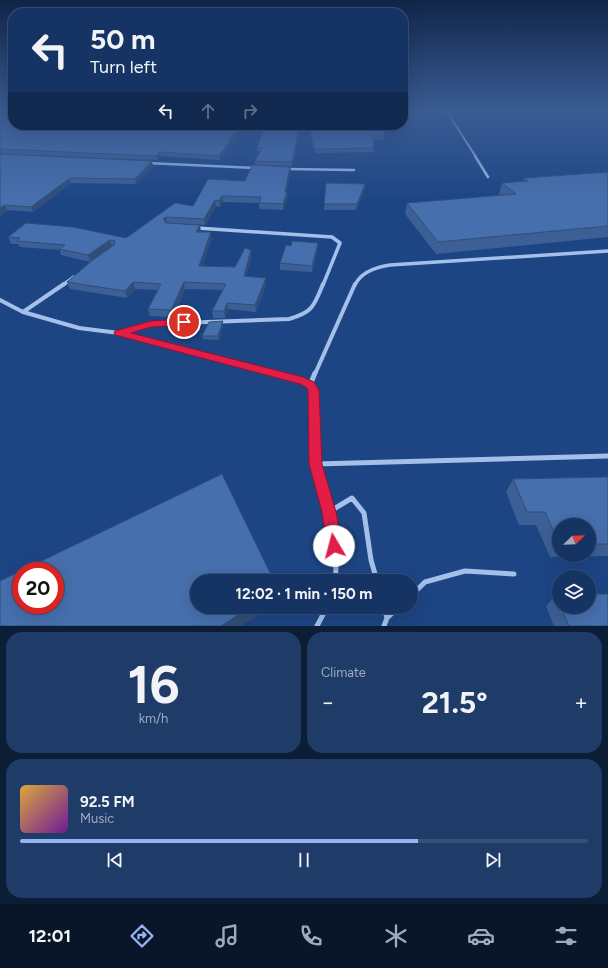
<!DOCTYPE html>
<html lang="en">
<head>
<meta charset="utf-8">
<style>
	:root { --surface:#163463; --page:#1f3c69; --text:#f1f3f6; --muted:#9eaabe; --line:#354f78; --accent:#95b2f1 }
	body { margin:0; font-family:Figtree,sans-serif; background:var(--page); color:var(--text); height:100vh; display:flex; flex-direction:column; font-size:15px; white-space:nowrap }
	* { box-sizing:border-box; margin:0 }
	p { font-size:13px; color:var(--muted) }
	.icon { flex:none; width:22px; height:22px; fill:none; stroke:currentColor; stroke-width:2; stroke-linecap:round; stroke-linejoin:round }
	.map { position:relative; height:626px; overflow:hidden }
	.drawer { display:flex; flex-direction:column; gap:6px; padding:6px; background:#0c1d36; flex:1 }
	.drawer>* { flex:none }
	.hud { position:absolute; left:8px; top:8px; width:400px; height:122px; border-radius:16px; box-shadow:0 4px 16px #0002,0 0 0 1px var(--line); background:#163463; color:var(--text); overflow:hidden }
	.needle { width:26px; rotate:67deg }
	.controls { position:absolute; left:552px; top:518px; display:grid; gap:8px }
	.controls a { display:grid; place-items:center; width:44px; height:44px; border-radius:50%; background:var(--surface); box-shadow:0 4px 16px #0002,0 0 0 1px var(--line); font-size:20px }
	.speed { position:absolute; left:12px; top:562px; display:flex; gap:8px; font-size:20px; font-weight:700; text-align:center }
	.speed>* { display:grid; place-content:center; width:52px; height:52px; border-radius:50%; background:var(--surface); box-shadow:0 4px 16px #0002,0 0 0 1px var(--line); line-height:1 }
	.speed .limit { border:6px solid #d22; background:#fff; color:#111 }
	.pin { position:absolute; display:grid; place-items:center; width:34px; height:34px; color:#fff; margin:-17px; border:2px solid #fff; border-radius:50%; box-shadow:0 1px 4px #0007 }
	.me { position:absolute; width:44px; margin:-22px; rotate:352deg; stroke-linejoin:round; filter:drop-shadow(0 0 3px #0008) }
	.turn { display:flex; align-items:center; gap:14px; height:84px; padding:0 16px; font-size:18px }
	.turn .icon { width:52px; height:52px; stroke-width:2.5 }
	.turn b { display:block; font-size:28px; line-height:34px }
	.lanes { display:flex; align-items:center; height:38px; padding:0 16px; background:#0003; justify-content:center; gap:20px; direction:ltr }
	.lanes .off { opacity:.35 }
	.big { font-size:30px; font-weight:700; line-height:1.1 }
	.drawer .card { flex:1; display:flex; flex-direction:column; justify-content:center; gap:6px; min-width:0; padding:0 14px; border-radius:16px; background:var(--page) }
	.drawer .dial { align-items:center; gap:0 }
	.dial b { font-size:52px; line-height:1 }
	.song { display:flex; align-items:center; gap:12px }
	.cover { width:48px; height:48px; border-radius:6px; background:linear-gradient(135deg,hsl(40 70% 55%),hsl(280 70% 35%)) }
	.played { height:4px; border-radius:2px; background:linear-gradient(90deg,var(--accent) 70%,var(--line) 70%) }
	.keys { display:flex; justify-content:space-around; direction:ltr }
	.heat { display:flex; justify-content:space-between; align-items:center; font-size:22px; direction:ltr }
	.drawer .tiles { flex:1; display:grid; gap:6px; grid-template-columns:1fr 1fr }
	.card:last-child { grid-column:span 2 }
	.trip { position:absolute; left:190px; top:574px; width:228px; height:40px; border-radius:20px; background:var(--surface); box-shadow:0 4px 16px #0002,0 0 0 1px var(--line); font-weight:700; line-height:40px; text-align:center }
	.dock { display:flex; height:64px; justify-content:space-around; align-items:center; background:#091528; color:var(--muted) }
	.dock .icon { width:28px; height:28px }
	.dock .selected { color:var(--accent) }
	.dock b { font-size:18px; color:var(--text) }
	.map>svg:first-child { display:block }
</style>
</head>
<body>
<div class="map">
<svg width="608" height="626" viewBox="0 0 608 626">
	<rect width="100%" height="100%" fill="#1d4584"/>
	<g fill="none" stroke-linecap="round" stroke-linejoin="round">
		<path stroke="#a4c0ea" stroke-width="4" d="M 316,464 L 322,486"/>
		<path stroke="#a4c0ea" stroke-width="5" d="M 322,485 C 331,516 339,548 335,581
			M 329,512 L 352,498 L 364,513 L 371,560 L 377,581
			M 411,596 L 425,582 L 465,571 L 514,574
			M 384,607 L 387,618 L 384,626
			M 387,618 L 399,607
			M 317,626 L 327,607"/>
		<path stroke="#a4c0ea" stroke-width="2" d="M 447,112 L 476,157"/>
		<path stroke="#a4c0ea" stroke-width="2.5" d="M 475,156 L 488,177
			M 147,163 L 256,168
			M 287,169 L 354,170"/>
		<path stroke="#a4c0ea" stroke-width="3.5" d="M 197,228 L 332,237 L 340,243 L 323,285
			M 63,285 L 74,277
			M 355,285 C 361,272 377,267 390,265 L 608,251"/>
		<path stroke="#a4c0ea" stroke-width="4" d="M 0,300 L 23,312 L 79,328 L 119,333 L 276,374
			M 23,312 L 64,284
			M 121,332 L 151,324 L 289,319 C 313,312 314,306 323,284
			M 315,374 L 355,284"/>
		<path stroke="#a4c0ea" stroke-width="5" d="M 272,373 C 285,376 306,378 313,390 L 316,464 L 608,456
			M 310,385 L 315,373"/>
	</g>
	<path fill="#3c5f95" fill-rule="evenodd" d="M 0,112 L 13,112 L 13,125 L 243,125 L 220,160 L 161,156 L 157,160 L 0,154 L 0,116 L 13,116 L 0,116 Z
		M 265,125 L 301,125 L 292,166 L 255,165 L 255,161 L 260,152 L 257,151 L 257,147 Z
		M 308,125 L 349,126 L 385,136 L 384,140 L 373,140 L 374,152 L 315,153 L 308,128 Z
		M 0,154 L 153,166 L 136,184 L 71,183 L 33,212 L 7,210 L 0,216 Z
		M 290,167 L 291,172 L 286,192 L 288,197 L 283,210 L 259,209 L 259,203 L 223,202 L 220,207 L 216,206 L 205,225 L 167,223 L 201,232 L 212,238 L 202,266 L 235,267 L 252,257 L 246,276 L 266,285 L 256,312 L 228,309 L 225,318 L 213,318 L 212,311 L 223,290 L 185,289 L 173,317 L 150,316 L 148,309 L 158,290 L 135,289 L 127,298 L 70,289 L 67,282 L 90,262 L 61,255 L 60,250 L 20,247 L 18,244 L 11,244 L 8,237 L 126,238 L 175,203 L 193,206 L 245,181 Z
		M 608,172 L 608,237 L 436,254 L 405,214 L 407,203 L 501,195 L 499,194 L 502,183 L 523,181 L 524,178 Z
		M 326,183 L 365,184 L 365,189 L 356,210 L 324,210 Z
		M 318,243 L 317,250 L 312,272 L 280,270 L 280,263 Z
		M 223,321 L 223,325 L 219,340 L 203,339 L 202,336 Z
		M 608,477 L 608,556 L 550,557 L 536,525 L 519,525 L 506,492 L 513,479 ZM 559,525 L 589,525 L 589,555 L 559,555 Z
		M 556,595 L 559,595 L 559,607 L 589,607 L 608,626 L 554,626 L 546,606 Z"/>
	<path fill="#314e79" d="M 240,125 L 243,125 L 220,160 L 219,156 Z
		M 300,125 L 301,125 L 292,166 L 292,162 Z
		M 160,152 L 161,156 L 157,160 L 156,156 Z
		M 152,161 L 153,166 L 136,184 L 135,179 Z
		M 290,167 L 291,172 L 285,197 L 285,192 Z
		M 70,178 L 71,183 L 33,212 L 31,207 Z
		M 365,184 L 365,189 L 356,210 L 357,204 Z
		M 287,192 L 288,197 L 283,210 L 283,204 Z
		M 222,196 L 223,202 L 220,207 L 219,201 Z
		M 215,200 L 216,206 L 205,225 L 204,219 Z
		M 5,205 L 7,210 L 0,216 L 0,208 Z
		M 166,217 L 167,223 L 164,225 L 163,219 Z
		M 200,225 L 201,232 L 197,238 L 196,232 Z
		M 211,232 L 212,238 L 200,272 L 199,266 Z
		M 110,240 L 112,246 L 90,262 L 88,255 Z
		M 318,243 L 317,250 L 312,272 L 312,266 Z
		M 251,250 L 252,257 L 244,283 L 244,276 Z
		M 266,278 L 266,285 L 256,312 L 255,305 Z
		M 133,282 L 135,289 L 127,298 L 125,291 Z
		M 184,282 L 185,289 L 173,317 L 171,310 Z
		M 227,303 L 228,309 L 225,318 L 224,311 Z
		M 223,321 L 223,325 L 219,340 L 218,336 Z
		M 251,607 L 271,607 L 241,626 L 221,626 Z"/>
	<path fill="#466fad" stroke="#314e79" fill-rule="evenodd" d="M 13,115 L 13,125 L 240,125 L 219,156 L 160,152 L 156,156 L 0,149 L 0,116 L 12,116 Z
		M 265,125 L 300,125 L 292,162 L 255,161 L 262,148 L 257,147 Z
		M 308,125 L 349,126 L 350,125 L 383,125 L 385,136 L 373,136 L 374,148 L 315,149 Z
		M 0,154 L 152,161 L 135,179 L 70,178 L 31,207 L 5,205 L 0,208 Z
		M 252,165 L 290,167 L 285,192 L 287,192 L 283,204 L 259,203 L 261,197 L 222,196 L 219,201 L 215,200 L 204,219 L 166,217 L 163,219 L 166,223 L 200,225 L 196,232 L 211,232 L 199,266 L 235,267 L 245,248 L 251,250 L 244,276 L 266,278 L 255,305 L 227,303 L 224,311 L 212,311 L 226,284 L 184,282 L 171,310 L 148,309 L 161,284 L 133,282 L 125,291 L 67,282 L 93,260 L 114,245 L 115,241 L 110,240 L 88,255 L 59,249 L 65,245 L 17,241 L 20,238 L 8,237 L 26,223 L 73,227 L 126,238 L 175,203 L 193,206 L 208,179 L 245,181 Z
		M 608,172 L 608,226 L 438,242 L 407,203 L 516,194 L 502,183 L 528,181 L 524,178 Z
		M 326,183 L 365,184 L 357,204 L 324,204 Z
		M 292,241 L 318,243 L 312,266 L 280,263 L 286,245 L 291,246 Z
		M 223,321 L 218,336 L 202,336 L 209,322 Z
		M 222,474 L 274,581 L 197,581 L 197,607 L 251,607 L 221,626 L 0,626 L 0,581 ZM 21,571 L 55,571 L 55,605 L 21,605 Z
		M 608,477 L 608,544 L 589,544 L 589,525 L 559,525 L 559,543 L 545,512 L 527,512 L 513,479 Z
		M 589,594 L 608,594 L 608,626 L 569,626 L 561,607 L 589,607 Z
		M 556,595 L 559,595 L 559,601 Z"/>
	<linearGradient id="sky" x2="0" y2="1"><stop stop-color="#102649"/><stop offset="0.56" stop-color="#3a5c94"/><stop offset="1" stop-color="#3a5c94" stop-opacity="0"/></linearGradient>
	<rect width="608" height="200" fill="url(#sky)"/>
	<path fill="#e11d48" stroke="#92132f" d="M 184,319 L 188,322 L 187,325 L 151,327 L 131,333 L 303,377 L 314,382 L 319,390 L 322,464 L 336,512 L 342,546 L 339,552 L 334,554 L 329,552 L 327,546 L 322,512 L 309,464 L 308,390 L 306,387 L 300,384 L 115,335 L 114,333 L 115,331 L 151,321 Z"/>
</svg>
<div class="controls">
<a><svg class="needle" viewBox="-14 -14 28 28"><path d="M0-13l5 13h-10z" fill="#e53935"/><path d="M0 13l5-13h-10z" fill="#9eaabe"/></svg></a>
<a><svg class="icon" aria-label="layers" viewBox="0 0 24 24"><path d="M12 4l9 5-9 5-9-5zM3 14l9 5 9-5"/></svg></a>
</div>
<div class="speed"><div class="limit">20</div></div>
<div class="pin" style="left:184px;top:322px;background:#d93025"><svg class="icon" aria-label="arrive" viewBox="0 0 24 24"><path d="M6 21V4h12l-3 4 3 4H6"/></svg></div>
<svg class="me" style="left:334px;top:546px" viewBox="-20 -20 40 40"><circle r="19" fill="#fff"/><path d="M0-13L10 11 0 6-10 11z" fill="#e11d48"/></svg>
<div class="trip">12:02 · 1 min · 150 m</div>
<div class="hud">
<div class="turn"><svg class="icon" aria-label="left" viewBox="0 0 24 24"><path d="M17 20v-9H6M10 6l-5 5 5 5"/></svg><div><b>50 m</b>Turn left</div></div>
<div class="lanes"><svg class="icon" aria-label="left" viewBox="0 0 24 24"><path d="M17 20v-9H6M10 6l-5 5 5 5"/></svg><svg class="icon off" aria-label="ahead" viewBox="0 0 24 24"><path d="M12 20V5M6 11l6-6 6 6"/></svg><svg class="icon off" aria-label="right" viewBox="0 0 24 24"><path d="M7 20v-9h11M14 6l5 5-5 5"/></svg></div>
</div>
</div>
<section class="drawer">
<div class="tiles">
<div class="card dial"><b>16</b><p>km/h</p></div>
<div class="card"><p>Climate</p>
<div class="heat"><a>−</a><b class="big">21.5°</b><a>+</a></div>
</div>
<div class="card">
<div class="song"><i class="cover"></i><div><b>92.5 FM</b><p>Music</p></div></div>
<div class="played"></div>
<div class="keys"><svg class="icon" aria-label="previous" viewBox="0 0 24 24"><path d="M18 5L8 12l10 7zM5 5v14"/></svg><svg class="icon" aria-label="pause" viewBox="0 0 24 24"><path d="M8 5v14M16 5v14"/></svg><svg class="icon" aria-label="next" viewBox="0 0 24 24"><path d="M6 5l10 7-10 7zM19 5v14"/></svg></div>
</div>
</div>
</section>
<nav class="dock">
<b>12:01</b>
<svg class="icon selected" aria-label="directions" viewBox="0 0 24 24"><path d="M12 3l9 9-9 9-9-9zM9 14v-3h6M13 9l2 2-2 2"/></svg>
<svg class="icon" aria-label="music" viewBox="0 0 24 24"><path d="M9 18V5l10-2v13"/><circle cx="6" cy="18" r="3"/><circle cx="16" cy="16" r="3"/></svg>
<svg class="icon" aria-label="phone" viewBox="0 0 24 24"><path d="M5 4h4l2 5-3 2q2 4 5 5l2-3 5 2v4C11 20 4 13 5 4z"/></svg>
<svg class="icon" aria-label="climate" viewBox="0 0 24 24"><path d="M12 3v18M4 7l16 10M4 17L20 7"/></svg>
<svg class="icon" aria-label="car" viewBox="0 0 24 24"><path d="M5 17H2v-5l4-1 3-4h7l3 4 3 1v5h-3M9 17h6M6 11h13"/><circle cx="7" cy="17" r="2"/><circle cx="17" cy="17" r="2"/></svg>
<svg class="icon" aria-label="filters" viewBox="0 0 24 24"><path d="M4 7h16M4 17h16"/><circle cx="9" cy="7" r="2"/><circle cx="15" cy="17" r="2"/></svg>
</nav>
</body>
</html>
